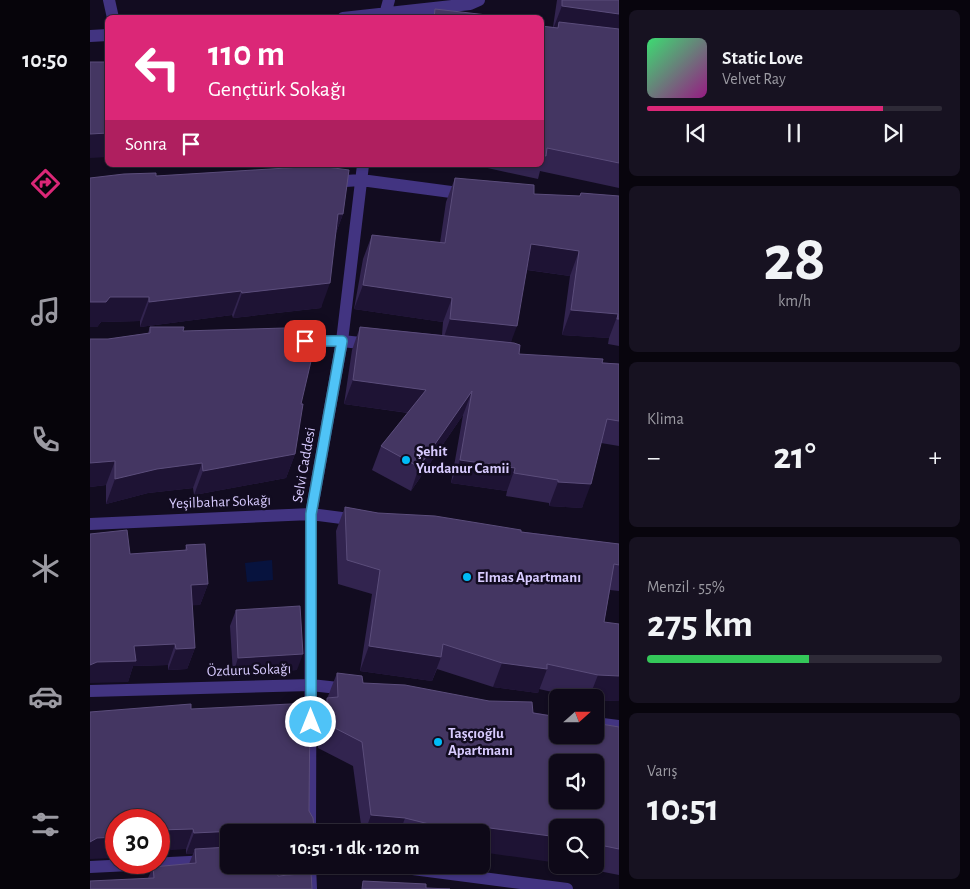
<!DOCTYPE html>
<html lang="tr">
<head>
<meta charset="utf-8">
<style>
	:root { --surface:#0e0918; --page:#171221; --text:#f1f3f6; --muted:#9b9aa2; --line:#2e2a37; --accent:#db2777 }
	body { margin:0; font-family:"Alegreya Sans",sans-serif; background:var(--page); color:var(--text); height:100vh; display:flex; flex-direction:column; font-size:19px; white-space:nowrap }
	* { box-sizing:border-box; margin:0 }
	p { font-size:16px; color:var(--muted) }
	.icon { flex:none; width:28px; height:28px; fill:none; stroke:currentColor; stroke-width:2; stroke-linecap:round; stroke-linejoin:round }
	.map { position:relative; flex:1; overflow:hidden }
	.details { display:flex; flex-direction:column; gap:10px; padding:10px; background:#08050d; width:351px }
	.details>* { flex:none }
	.guide { position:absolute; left:15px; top:15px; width:439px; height:152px; border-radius:8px; box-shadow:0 1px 4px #0004,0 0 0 1px var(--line); background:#db2777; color:#fff; overflow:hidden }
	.needle { width:32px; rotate:69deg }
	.controls { position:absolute; left:459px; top:689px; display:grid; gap:10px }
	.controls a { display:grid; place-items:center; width:55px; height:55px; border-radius:8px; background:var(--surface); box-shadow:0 1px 4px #0004,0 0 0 1px var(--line); font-size:25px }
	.speed { position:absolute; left:15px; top:809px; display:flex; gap:10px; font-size:25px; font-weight:700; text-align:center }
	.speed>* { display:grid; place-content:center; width:65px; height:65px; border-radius:50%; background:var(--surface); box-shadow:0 1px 4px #0004,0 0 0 1px var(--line); line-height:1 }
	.speed .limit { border:8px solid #d22; background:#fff; color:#111 }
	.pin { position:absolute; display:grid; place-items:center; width:42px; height:42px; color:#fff; margin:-21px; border-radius:10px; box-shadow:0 2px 8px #0006 }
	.me { position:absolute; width:55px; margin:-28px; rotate:0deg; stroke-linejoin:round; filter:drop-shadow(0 0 4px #0008) }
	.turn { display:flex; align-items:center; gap:18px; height:105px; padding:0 20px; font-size:22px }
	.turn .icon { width:65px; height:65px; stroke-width:2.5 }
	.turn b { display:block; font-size:35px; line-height:42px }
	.then { display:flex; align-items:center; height:48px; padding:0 20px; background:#0003; gap:10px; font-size:19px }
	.big { font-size:38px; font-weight:600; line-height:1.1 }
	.details .widget { flex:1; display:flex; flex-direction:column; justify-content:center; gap:8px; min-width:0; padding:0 18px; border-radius:8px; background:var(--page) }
	.details .dial { align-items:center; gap:0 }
	.dial b { font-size:65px; line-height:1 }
	.song { display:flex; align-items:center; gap:15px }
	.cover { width:60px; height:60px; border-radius:8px; background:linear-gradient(135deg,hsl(140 70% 55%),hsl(310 70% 35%)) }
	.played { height:5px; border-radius:2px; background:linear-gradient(90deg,var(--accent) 80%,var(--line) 80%) }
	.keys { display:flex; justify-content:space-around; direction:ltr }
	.heat { display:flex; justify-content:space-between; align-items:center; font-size:28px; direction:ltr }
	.charge { height:8px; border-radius:4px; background:linear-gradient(90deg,#34c759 55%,var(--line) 0) }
	.trip { position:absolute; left:130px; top:824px; width:270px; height:50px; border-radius:8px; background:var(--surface); box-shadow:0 1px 4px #0004,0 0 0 1px var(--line); font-weight:600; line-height:50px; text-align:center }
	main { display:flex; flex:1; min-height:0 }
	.tabs { display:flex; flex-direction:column; width:90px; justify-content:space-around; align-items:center; background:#06040a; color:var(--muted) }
	.tabs .icon { width:35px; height:35px }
	.tabs .on { color:var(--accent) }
	.tabs b { font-size:22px; color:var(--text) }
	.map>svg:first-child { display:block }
</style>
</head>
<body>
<main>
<nav class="tabs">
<b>10:50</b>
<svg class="icon on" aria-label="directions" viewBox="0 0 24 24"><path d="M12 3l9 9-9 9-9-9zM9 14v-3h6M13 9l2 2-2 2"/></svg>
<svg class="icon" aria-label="music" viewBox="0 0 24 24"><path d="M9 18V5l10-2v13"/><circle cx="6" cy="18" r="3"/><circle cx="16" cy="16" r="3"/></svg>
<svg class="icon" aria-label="phone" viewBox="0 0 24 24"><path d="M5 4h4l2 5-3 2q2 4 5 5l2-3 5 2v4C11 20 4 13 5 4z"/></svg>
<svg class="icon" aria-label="climate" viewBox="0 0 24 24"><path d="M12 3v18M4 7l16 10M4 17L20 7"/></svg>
<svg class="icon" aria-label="car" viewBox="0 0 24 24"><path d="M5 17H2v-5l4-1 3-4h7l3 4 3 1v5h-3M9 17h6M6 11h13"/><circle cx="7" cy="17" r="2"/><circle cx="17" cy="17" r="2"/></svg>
<svg class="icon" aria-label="filters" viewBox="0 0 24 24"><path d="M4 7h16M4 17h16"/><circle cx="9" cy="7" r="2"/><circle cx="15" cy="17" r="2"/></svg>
</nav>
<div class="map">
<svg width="529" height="889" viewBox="0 0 529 889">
	<rect width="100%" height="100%" fill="#120c20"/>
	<path fill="#07133e" d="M 182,560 L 183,580 L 157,582 L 155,563 Z"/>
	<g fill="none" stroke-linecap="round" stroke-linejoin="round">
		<path stroke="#423481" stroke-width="12" d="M 19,0 L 23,18
			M 253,18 L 380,4 L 389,0
			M 294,18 L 299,0
			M 0,36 L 18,35
			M 240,182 L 271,180 L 376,194
			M 210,341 L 252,341 L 280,344
			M 0,524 L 221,514 L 267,520
			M 0,691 L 221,685 L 257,689
			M 505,723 L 529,726
			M 220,832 L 221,514 L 252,341 L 273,165
			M 220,865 L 221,889
			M 292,865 L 477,889
			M 0,867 L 139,860"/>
	</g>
	<path fill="#32244f" d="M 467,0 L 529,0 L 529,188 L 450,171 L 448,179 L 384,165 L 451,165 L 451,26 L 463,27 Z
		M 66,176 L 253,214 L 246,233 L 231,308 L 143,318 L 142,315 L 50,327 L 50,321 L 11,322 L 7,327 L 0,327 L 0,178 Z
		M 365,178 L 444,194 L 489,196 L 491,193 L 529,196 L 529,346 L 518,344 L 519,338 L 472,335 L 480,276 L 437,270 L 421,342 L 429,354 L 529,364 L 529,446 L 511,443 L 492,508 L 459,506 L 459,503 L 416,496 L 417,491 L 361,483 L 373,415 L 321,491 L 282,470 L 291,446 L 318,413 L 254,404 L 262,350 L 270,327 L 352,335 L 353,322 L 264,309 L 273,259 L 282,235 L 350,243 L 356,202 Z
		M 60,327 L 93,331 L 211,404 L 205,454 L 196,478 L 104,495 L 103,488 L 58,493 L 16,504 L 16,485 L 0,487 L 0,339 L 18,339 L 58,333 Z
		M 255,507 L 288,513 L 529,544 L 529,591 L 520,590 L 514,622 L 529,701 L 505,700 L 505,698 L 489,698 L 449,689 L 448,693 L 403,687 L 347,669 L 342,681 L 270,671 L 282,594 L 248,584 L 246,531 Z
		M 96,545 L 118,584 L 110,605 L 102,605 L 105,648 L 97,669 L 78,670 L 78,665 L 43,666 L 38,682 L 40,554 L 95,550 Z
		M 146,610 L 207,670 L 143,674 L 140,626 Z
		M 247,673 L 273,683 L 529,727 L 529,875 L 478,865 L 505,865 L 505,828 L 391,832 L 272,832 L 263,766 L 228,748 L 228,722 Z
		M 101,709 L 219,811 L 222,832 L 139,832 L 139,865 L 144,871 L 188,876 L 222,889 L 58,878 L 63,867 L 99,864 L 103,854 L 96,854 L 96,849 L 69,820 Z"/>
	<path fill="#1e1334" d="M 472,6 L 529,14 L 529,38 L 469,22 L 467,30 L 463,29 Z
		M 18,133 L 18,157 L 0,158 L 0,134 Z
		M 248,214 L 253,214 L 244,238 Z
		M 441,244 L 489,251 L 480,276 L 432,269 Z
		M 240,283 L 231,308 L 143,318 L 152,293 Z
		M 273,285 L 362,298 L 353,322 L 264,309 Z
		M 151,291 L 142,315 L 50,327 L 59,302 Z
		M 20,297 L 59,297 L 50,321 L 11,322 L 7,327 L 0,327 L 0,302 Z
		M 481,310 L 528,314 L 519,338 L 472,335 Z
		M 360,319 L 427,326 L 418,350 L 352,343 Z
		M 263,380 L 336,390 L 327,414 L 254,404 Z
		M 382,391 L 373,415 L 321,491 L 329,467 Z
		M 205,454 L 196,478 L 104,495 L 113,471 Z
		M 370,460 L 425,468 L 417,491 L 361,483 Z
		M 25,461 L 16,485 L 0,487 L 0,463 Z
		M 112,463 L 103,488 L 58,493 L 16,504 L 25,479 L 67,469 Z
		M 468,482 L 501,484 L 492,508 L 459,506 Z
		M 118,584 L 110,605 L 93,606 L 101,585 Z
		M 85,644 L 78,665 L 43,666 L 38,682 L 0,683 L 0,665 L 44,646 Z
		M 279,646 L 351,657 L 342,681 L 270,671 Z
		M 105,648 L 97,669 L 78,670 L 86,649 Z
		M 213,654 L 207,670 L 143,674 L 148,658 Z
		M 412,663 L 457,669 L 448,693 L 403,687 Z
		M 508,675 L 529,676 L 529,701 L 505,700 L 505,698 L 499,698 Z
		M 281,815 L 315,818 L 310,832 L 275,832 Z
		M 392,827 L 468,837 L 468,863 L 391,852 L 391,832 L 353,832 L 355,828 Z
		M 224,828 L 222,832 L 161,832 Z
		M 103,829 L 96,849 L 69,851 L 69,830 Z
		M 146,831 L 146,832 L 139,832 L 139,852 L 105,849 L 103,854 L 96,854 L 104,833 Z
		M 26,837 L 26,858 L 0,859 L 0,842 L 7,838 Z"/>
	<path fill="#443662" stroke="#5b4d7b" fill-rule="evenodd" d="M 472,0 L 529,0 L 529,14 L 472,6 Z
		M 345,9 L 397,15 L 397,18 L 344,18 Z
		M 469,22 L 529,29 L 529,163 L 457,148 L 456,156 L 451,155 L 451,26 L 468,28 Z
		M 17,58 L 18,58 L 18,133 L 0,134 L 0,62 L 17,62 Z
		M 229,166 L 259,170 L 253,214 L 248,214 L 240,283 L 152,293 L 151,291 L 59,302 L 59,297 L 20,297 L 16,302 L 0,302 L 0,178 L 34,174 L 66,173 L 66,176 Z
		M 365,178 L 444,185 L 444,194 L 490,196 L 491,193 L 529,196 L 529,319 L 527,319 L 528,314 L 481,310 L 489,251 L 441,244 L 427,326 L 360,319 L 362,298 L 273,285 L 282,235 L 355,243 Z
		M 60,327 L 94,327 L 93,331 L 229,327 L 211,404 L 213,404 L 205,454 L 113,471 L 112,463 L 67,469 L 25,479 L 25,461 L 0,463 L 0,339 L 18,339 L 60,333 Z
		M 270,327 L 424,343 L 430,345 L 429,354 L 513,359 L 512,363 L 529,364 L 529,421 L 517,419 L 501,484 L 468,482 L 468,480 L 424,473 L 425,468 L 370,460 L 382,391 L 329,467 L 291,446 L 336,390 L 263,380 Z
		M 255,507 L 288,513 L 345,516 L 431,530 L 431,532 L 529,544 L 529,565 L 524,564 L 514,622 L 529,624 L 529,676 L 508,675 L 457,664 L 457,669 L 412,663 L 353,644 L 351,657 L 279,646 L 290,570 L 257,560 Z
		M 37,530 L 40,554 L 97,550 L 96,545 L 115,544 L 118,584 L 101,585 L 105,648 L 86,649 L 85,644 L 44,646 L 46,661 L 7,662 L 0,665 L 0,534 Z
		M 210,606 L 213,654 L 148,658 L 146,610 Z
		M 247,673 L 272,676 L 273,683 L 315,685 L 399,701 L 442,702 L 443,713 L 468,717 L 468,735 L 505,735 L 505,723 L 529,727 L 529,849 L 505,844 L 505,828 L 468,828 L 468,837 L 392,827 L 355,828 L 315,818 L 281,815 L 272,742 L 237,724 L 237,698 L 248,697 ZM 468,762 L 505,762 L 505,800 L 468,800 Z
		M 220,703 L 219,811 L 223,818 L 224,828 L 161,832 L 150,832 L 146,831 L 104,833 L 103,829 L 69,830 L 69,820 L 26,820 L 26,837 L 7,838 L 0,842 L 0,712 L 101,704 L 101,709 Z
		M 139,847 L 139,865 L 144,865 L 144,871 L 188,870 L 188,876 L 221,873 L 222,889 L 0,889 L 0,881 L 64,878 L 63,867 L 106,863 L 105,849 Z
		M 273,881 L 336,884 L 336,888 L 360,889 L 272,889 Z"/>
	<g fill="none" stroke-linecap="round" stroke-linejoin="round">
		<defs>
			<path id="route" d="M 215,341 L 252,341 L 221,514 L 221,722"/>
		</defs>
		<use href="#route" stroke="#337fa1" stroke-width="12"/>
		<use href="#route" stroke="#4fc3f7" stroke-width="9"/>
	</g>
	<g fill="#00bbf6" stroke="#120c20" stroke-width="2">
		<circle cx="316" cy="460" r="5"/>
		<circle cx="377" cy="577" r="5"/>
		<circle cx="348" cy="742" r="5"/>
	</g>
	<g text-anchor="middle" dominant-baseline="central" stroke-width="5" stroke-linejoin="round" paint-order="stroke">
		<g font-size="15" font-weight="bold" fill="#d8cbff" stroke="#120c20" text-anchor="start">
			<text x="326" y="451">Şehit<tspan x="326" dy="17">Yurdanur Camii</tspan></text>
			<text x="387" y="577">Elmas Apartmanı</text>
			<text x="358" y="733">Taşçıoğlu<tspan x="358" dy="17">Apartmanı</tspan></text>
		</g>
		<g font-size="15" fill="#d8cbff" stroke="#120c20">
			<text transform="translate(214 465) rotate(-80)">Selvi Caddesi</text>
			<text transform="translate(130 502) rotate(-2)">Yeşilbahar Sokağı</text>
			<text transform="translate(159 670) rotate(-2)">Özduru Sokağı</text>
		</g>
	</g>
</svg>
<div class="controls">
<a><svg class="needle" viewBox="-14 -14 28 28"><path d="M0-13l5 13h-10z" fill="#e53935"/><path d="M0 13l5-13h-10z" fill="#9b9aa2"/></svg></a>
<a><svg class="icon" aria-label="sound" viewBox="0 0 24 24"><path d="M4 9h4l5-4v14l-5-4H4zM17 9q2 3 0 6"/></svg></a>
<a><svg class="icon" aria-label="search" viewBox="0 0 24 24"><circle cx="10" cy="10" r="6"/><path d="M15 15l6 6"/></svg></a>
</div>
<div class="speed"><div class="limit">30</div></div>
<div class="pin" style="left:215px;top:341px;background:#d93025"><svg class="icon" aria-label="arrive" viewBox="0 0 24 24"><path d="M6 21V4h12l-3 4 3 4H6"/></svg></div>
<svg class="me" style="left:221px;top:722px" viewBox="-20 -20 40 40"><circle r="17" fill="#4fc3f7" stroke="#fff" stroke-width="3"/><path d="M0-11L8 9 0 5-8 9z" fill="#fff"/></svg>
<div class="trip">10:51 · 1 dk · 120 m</div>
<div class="guide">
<div class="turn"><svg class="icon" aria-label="left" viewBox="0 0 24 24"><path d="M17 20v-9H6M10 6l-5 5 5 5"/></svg><div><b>110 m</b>Gençtürk Sokağı</div></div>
<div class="then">Sonra<svg class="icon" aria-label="arrive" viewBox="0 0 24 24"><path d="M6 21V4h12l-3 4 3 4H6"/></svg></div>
</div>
</div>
<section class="details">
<div class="widget">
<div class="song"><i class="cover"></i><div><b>Static Love</b><p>Velvet Ray</p></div></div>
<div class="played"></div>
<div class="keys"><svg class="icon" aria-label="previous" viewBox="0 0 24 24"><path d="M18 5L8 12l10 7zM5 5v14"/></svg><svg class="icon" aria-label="pause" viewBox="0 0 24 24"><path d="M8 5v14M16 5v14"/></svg><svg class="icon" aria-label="next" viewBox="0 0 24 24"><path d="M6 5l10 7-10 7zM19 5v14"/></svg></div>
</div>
<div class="widget dial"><b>28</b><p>km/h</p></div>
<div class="widget"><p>Klima</p>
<div class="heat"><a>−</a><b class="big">21°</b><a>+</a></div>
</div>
<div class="widget"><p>Menzil · 55%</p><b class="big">275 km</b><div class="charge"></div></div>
<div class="widget"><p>Varış</p><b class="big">10:51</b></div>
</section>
</main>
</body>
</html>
